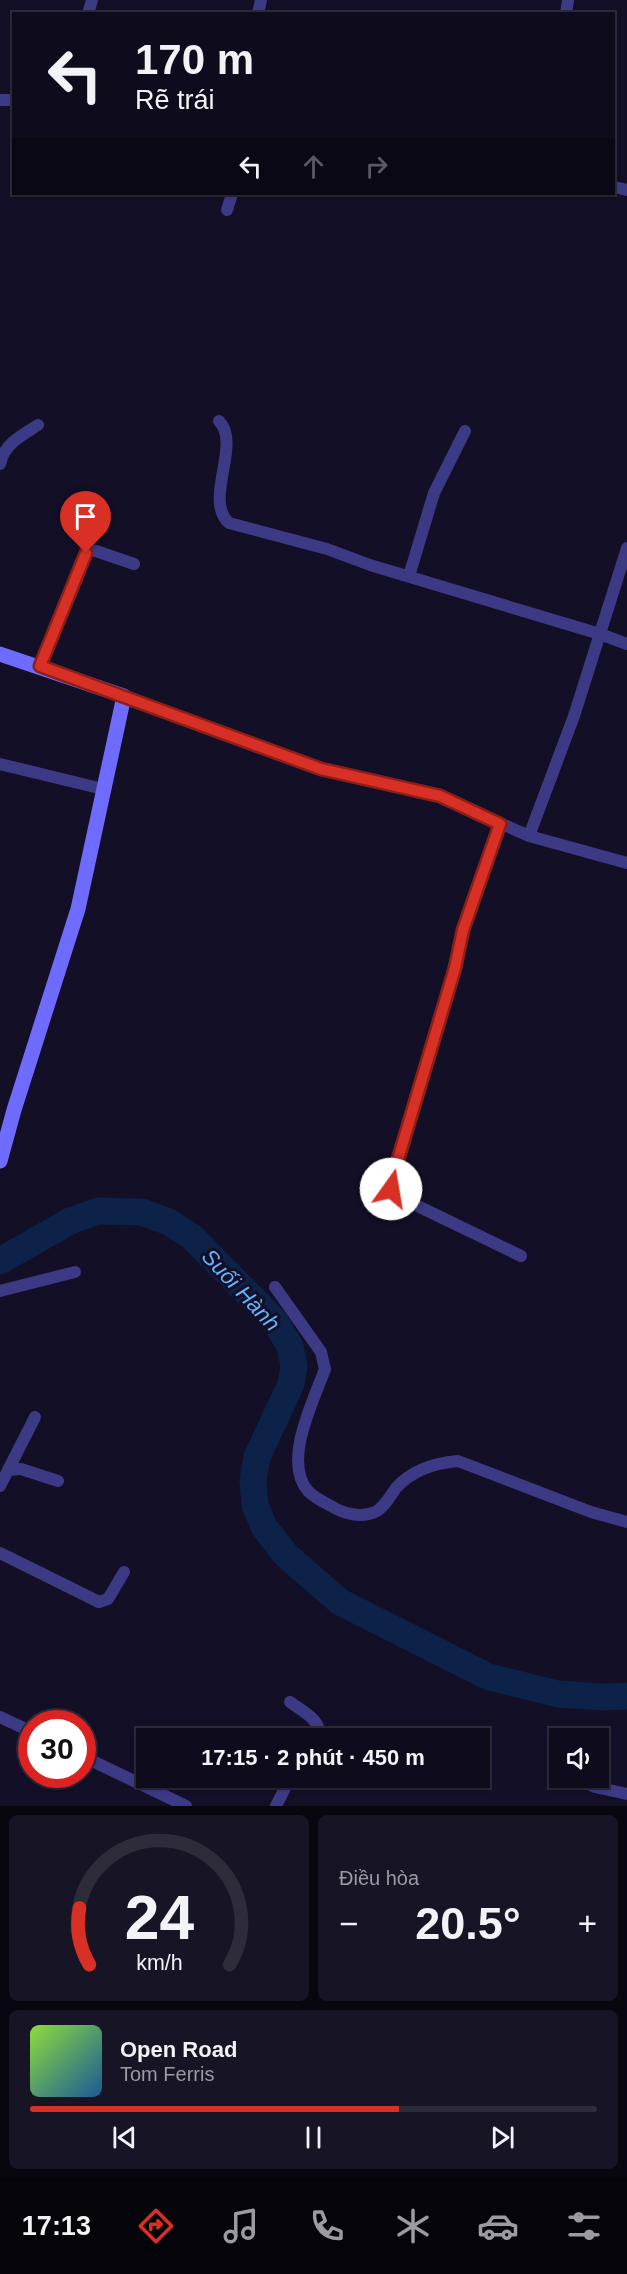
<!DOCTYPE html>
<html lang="vi">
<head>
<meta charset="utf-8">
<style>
	:root { --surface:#0e0b1c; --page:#171425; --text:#f1f3f6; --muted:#9b9ba3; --line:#2e2b3b; --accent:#d93025 }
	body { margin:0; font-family:Arial,sans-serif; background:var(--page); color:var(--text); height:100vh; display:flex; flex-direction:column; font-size:22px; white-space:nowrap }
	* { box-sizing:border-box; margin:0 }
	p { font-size:20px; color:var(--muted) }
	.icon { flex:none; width:33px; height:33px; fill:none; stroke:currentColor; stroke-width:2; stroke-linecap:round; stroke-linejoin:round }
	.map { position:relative; height:1806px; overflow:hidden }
	.sheet { display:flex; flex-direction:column; gap:9px; padding:9px; background:#08060f; flex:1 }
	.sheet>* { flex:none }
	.banner { position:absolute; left:12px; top:12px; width:603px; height:183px; border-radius:0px; box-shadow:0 2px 4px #0004,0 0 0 2px var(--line); background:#0e0b1c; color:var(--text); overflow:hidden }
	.controls { position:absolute; left:549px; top:1728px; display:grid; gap:12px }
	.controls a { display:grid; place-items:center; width:60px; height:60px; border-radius:0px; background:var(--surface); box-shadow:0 2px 4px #0004,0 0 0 2px var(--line); font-size:30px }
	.speed { position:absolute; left:18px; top:1710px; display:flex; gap:12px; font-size:30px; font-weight:700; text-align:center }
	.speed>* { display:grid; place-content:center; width:78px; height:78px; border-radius:50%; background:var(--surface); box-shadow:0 2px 4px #0004,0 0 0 2px var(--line); line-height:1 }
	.speed .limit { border:9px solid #d22; background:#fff; color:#111 }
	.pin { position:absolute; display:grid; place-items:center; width:51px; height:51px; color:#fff; margin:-62px -26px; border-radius:50% 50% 50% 0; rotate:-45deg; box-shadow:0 0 6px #0007 }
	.pin .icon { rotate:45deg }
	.me { position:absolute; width:66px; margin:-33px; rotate:13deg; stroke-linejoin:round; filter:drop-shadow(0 0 4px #0008) }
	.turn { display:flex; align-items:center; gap:21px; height:126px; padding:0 24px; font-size:27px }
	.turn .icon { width:78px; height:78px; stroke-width:2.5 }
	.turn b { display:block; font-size:42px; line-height:51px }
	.lanes { display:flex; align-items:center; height:57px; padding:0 24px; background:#0003; justify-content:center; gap:30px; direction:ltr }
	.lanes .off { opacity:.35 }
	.big { font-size:45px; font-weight:800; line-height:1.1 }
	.sheet .widget { flex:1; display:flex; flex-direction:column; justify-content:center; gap:9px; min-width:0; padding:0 21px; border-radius:9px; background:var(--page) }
	.sheet .dial { align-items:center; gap:0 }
	.dial svg { height:156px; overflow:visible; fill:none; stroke:var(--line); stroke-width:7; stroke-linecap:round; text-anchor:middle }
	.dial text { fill:var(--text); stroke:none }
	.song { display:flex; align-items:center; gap:18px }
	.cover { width:72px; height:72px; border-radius:9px; background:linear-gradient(135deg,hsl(90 70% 55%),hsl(210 70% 35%)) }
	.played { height:6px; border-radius:3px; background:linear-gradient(90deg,var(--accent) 65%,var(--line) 65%) }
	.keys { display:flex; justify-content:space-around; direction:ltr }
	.heat { display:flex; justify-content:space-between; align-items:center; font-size:33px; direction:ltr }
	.sheet .tiles { flex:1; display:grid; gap:9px; grid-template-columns:1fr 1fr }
	.widget:last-child { grid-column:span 2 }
	.trip { position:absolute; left:136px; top:1728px; width:354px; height:60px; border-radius:0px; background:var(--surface); box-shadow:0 2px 4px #0004,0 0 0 2px var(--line); font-weight:800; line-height:60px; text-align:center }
	.tab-bar { display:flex; height:96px; justify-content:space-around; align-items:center; background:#06040b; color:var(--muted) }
	.tab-bar .icon { width:42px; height:42px }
	.tab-bar .on { color:var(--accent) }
	.tab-bar b { font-size:27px; color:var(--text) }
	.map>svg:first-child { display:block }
</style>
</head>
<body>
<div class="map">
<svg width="627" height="1806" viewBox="0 0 627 1806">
	<rect width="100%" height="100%" fill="#130f26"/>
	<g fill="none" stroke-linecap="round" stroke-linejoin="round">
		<path stroke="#0c2248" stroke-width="27" d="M 0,1261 L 70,1221 L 98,1211 L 142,1212 L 169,1222 L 192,1237 L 274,1320 L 290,1346 L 294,1366 L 291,1384 L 257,1457 L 253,1481 L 255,1505 L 264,1527 L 286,1555 L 340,1602 L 489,1677 L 558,1694 L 603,1697 L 627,1696"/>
		<path stroke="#3d3a85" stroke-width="12" d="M 88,14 L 92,0
			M 258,14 L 261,0
			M 566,14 L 568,0
			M 0,100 L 14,100
			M 614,187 L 627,190
			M 227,210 L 232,194
			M 219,421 C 242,444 203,500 229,523 L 327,549 L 370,565 L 600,634 L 627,644
			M 0,464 C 4,444 22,435 38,425
			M 409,576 L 434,493 L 465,431
			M 40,666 L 86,553 L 90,550 L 96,551 L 134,564
			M 124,696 L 321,769 L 440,796 L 529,836 L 627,863
			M 0,764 L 103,789
			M 500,824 L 463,930 L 455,968 L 391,1183 L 394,1194 L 401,1198 L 521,1256
			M 529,836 L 574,716 L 627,548
			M 275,1287 L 321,1352 L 325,1369 C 314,1400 282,1461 308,1491 C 314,1497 323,1502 331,1506 C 344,1514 361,1518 375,1512 C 384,1508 390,1496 396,1488 C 411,1471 435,1463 458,1461 L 591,1512 L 627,1522
			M 0,1291 L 75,1272
			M 9,1470 L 21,1469 L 58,1481
			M 0,1486 L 35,1417
			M 0,1553 L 99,1602 L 108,1599 L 124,1572
			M 290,1702 C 302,1711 324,1721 318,1738
			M 0,1717 L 32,1732
			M 82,1756 L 186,1806
			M 574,1778 L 595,1787 L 627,1794
			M 276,1806 L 290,1778"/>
		<path stroke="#6f6bff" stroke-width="15" d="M 0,654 L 124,696 L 78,909 L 14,1110 L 0,1161"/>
	</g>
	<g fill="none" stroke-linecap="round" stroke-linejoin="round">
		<defs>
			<path id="route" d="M 86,553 L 40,666 L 321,769 L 440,796 L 500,824 L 463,930 L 455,968 L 391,1183 L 391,1189"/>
		</defs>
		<use href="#route" stroke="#8d1f18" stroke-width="15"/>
		<use href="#route" stroke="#d93025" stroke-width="10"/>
	</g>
	<g text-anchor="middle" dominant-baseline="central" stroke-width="6" stroke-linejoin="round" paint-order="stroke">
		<g font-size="22" font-style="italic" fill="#62b6ff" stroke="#130f26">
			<text transform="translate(241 1290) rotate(47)">Suối Hành</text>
		</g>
	</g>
</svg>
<div class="controls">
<a><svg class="icon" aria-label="sound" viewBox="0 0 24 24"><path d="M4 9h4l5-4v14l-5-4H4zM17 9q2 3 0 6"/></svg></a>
</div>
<div class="speed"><div class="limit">30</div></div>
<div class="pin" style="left:86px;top:553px;background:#d93025"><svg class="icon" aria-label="arrive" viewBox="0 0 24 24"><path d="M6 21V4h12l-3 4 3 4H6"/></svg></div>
<svg class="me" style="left:391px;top:1189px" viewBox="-20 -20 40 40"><circle r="19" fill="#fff"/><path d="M0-13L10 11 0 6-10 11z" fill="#d93025"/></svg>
<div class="trip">17:15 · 2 phút · 450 m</div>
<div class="banner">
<div class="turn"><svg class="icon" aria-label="left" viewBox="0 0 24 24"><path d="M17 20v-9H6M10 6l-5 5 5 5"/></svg><div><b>170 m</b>Rẽ trái</div></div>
<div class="lanes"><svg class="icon" aria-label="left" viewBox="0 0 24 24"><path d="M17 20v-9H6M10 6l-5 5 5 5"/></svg><svg class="icon off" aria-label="ahead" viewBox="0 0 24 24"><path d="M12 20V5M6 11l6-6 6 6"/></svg><svg class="icon off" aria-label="right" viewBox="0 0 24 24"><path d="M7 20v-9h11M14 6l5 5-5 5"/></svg></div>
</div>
</div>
<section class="sheet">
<div class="tiles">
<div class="widget dial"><svg viewBox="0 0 100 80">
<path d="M14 69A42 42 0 1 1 86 69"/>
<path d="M14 69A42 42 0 0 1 9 40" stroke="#d93025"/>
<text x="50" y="56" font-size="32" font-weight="700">24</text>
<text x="50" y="72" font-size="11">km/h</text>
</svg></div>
<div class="widget"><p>Điều hòa</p>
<div class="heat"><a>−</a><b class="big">20.5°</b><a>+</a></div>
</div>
<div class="widget">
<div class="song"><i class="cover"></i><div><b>Open Road</b><p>Tom Ferris</p></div></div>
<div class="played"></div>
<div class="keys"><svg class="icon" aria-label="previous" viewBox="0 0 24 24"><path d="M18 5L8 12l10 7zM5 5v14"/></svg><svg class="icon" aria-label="pause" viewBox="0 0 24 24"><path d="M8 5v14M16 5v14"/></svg><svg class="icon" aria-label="next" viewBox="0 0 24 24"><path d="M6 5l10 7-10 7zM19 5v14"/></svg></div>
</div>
</div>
</section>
<nav class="tab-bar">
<b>17:13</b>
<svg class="icon on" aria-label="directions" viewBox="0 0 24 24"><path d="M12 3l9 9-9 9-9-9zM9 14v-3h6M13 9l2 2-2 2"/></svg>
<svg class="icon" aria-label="music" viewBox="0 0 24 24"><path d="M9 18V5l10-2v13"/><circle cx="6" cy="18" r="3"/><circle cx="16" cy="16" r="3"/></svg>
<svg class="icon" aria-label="phone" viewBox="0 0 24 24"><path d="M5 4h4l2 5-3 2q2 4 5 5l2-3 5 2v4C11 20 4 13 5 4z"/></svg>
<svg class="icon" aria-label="climate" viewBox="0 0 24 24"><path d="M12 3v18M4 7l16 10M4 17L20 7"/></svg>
<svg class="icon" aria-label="car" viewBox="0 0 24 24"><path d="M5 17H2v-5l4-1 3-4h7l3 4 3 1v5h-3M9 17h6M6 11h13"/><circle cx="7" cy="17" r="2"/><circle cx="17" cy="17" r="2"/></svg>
<svg class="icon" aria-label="filters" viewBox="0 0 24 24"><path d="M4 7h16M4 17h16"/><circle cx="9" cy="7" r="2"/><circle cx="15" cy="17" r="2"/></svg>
</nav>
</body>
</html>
